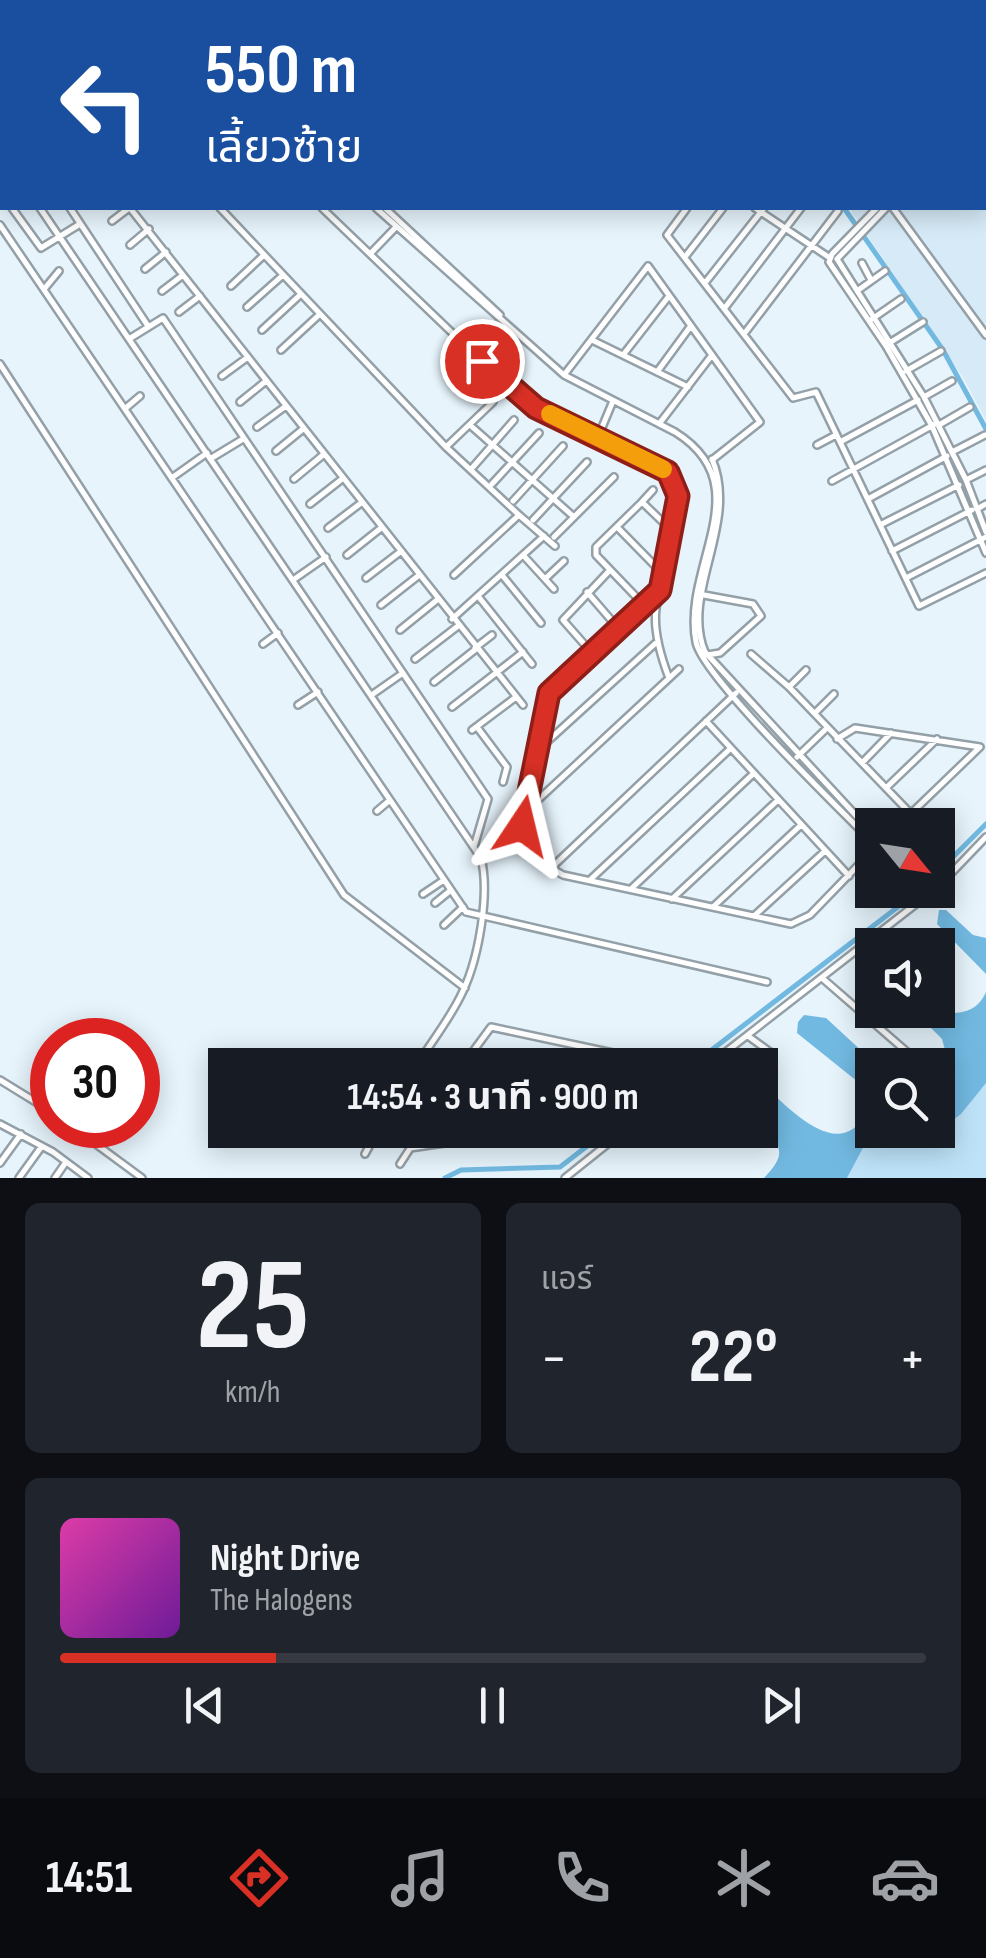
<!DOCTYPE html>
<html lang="th">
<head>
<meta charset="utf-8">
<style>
	:root { --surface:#171b24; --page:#20242c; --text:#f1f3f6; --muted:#9ea1a6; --line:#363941; --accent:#d93025 }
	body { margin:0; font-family:"Sofia Sans Condensed","Noto Sans Thai",sans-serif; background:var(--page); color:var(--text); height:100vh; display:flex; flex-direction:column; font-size:38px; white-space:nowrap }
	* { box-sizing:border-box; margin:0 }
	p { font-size:32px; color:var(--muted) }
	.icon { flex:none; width:55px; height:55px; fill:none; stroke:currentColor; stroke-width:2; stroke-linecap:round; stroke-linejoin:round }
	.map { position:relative; height:1178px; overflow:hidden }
	.side { display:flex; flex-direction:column; gap:25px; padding:25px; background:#0d0f14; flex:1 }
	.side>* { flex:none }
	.hud { position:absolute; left:0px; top:0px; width:988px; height:210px; box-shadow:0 5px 25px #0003; background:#1a4fa0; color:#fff; overflow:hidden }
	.needle { width:65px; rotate:120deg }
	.fabs { position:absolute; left:855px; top:808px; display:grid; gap:20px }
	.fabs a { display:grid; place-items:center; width:100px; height:100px; border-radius:0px; background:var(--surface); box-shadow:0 5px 25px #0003; font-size:50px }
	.speed { position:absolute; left:30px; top:1018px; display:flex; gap:20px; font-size:50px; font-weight:700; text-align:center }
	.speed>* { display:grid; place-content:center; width:130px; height:130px; border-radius:50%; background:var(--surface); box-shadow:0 5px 25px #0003; line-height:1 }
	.speed .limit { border:15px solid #d22; background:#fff; color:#111 }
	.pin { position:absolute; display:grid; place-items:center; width:85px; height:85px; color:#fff; margin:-42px; border:5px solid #fff; border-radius:50%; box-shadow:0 2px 10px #0007 }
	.me { position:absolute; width:110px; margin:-55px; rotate:10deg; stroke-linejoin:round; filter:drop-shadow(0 0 8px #0008) }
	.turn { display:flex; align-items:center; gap:35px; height:210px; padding:0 40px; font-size:45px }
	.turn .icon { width:130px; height:130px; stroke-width:2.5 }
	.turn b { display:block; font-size:70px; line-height:85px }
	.big { font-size:75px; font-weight:700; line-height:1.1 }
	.side .tile { flex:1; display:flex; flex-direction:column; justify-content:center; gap:15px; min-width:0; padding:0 35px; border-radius:15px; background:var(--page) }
	.side .dial { align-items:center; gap:0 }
	.dial b { font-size:130px; line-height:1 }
	.song { display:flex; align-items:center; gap:30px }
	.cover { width:120px; height:120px; border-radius:15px; background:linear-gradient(135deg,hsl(320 70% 55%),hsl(280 70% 35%)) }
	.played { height:10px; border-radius:5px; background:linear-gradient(90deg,var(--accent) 25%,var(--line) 25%) }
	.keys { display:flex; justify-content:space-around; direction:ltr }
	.heat { display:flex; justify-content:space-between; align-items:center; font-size:55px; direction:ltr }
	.side .tiles { flex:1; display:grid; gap:25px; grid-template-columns:1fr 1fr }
	.tile:last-child { grid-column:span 2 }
	.trip { position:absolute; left:208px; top:1048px; width:570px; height:100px; border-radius:0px; background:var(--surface); box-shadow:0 5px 25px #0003; font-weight:700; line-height:100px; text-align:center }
	.tab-bar { display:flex; height:160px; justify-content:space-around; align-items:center; background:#090b0e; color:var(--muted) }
	.tab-bar .icon { width:70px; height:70px }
	.tab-bar .on { color:var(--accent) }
	.tab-bar b { font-size:45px; color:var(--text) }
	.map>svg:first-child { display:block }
</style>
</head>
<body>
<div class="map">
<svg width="986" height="1178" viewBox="0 0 986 1178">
	<rect width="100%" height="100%" fill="#e7f4fc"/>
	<path fill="#d6eaf7" d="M 840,0 L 986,0 L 986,420 L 964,379 L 849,208 L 985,208 L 985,2 Z"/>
	<path fill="#bee3f9" d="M 986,1083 L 986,1178 L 847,1178 L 863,1148 L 873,1141 L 902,1144 L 943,1129 Z"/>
	<path fill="#72b9e1" d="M 939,910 L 946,910 L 973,935 L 986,938 L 986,974 L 937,924 Z
		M 986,992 L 986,1083 L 961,1114 L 929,1138 L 915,1143 L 873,1141 L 863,1148 L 847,1178 L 764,1178 C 797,1145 767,1141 760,1115 C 757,1105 760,1091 760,1082 C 788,1107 841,1167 867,1110 L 858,1082 L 797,1033 L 798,1022 L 804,1015 L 826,1018 L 877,1065 L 872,1065 L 872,1130 L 938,1130 L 938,1077 L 947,1057 L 942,1039 L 913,1010 C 938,1010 972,1024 986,992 Z"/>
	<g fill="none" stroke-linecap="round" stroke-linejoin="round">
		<path stroke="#72b9e1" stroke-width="5" d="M 844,208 L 943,350 L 986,429
			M 938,872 L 986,824
			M 692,1065 L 920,890
			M 445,1178 L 461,1170 L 560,1167 L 608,1130"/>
		<defs>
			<path id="street" d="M 150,0 L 152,2
				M 391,0 L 394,2
				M 454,0 L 457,2
				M 500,0 L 503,2
				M 538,0 L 541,2
				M 640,0 L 643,2
				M 685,0 L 688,2
				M 754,0 L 757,2
				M 164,1 L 166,2
				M 467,2 L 469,0
				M 985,106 L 986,106
				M 0,149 L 2,153
				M 985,160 L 986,161
				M 0,202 L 2,200
				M 12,208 L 41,248 L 80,224
				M 40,208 L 481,858 C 490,893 479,957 463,991 C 452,1016 432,1041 417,1065
				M 70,208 L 148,326
				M 130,208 L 523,705
				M 220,208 L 446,447 L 519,515 L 454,575
				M 322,208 L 519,397 L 668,472 C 692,511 661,568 656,609 C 653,632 661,657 669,678
				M 376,208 L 564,375 L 675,432 C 762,486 681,566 696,642 C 702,676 841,810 872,842
				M 385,208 L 500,315
				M 687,208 L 667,235 L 793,398 L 816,392 L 919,606 L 986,573
				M 755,208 L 830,258
				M 877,208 L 832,254 L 829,262 L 886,346 L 932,426 L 986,553
				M 893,208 L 986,335
				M 112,221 L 129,208
				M 0,225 L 466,912 L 767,982
				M 130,245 L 149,229
				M 371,253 L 396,227
				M 685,257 L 723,208
				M 837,259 L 924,397 L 966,480 L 986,532
				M 837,259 L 886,208
				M 862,263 L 871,280
				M 145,269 L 166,252
				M 705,283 L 764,208
				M 231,286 L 264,255
				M 45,288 L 59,271
				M 162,291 L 183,275
				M 857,291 L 885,271
				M 247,307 L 283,275
				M 724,309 L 801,208
				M 179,312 L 200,296
				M 872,319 L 901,299
				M 262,330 L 301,294
				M 744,334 L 838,211
				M 129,339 L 163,318 L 488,799 L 474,847
				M 592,340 L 688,387
				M 891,342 L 923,322
				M 281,350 L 320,314
				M 623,355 L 669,296
				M 0,364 L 344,895 L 465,988
				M 906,371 L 941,351
				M 657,372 L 690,327
				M 564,375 L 648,266 L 712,355 L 659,424
				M 222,376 L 248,357
				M 924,397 L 952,381
				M 240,402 L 266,381
				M 127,407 L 140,396
				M 470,425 L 574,517
				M 939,425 L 970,407
				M 257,427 L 286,406
				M 598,437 L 613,401
				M 840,442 L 918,400
				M 817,445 L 836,435
				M 446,447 L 493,402
				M 276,451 L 303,429
				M 952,452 L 985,435
				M 210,459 L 243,439
				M 712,459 C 740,524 680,593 705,652 L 872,833
				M 712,460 L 760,422 L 712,355
				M 473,467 L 514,420
				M 173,477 L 207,453
				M 294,479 L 323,455
				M 966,480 L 986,470
				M 832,481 L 935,424
				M 492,484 L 539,433
				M 868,499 L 947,456
				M 513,501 L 563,446
				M 642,502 L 653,490
				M 310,504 L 342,479
				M 977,509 L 986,504
				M 519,515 L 555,546
				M 533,520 L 587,462
				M 880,525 L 959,485
				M 617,527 L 664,575
				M 328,528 L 361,503
				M 554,537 L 614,477
				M 892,551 L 972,510
				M 347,555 L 381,528
				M 523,555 L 554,589
				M 502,575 L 541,623
				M 366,578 L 400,552
				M 546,578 L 564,561
				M 906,578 L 986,537
				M 293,580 L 326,557
				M 660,590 L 549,693 L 521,834 L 537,860 L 563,875 L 791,924 L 810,915 L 872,851
				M 587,592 L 618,628
				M 704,595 L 753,604 L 761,616 L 720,653 L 707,655
				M 478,596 L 532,664
				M 643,604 L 596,555 L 596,547 L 642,502 L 671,530
				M 381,605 L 418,576
				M 452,619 L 544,536
				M 400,630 L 437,600
				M 263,644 L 278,633
				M 475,648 L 492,635
				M 592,653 L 563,620 L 610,570
				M 751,654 L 789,687 L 911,814
				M 415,659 L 458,626
				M 434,682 L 476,649
				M 790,686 L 806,670
				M 373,694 L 403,673
				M 298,705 L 318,692
				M 452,707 L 523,652
				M 815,713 L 834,694
				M 706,721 L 849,876
				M 477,727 L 507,767 L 503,782
				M 472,730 L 516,697
				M 837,739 L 855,728 L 980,747 L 899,825
				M 538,750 L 658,641
				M 797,757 L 827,728
				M 862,763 L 891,733
				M 886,788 L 937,739
				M 377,811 L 390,800
				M 526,811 L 679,669
				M 549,870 L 736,693
				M 591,879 L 731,748
				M 938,887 L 986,837
				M 632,888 L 753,774
				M 423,894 L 444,880
				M 672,899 L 778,800
				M 435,903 L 451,890
				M 713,907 L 801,825
				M 754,916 L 825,851
				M 444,925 L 463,907
				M 884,931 L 901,945
				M 938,975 L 944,980
				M 822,978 L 914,1058
				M 748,1036 L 770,1052
				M 467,1059 L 499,1065
				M 463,1065 L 491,1027 L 627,1056 L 639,1060 L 638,1065
				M 709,1065 L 934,890
				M 0,1080 L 52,1112
				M 0,1124 L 53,1152 L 88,1178
				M 70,1125 L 142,1178
				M 454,1143 L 462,1130
				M 410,1148 L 533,1130
				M 365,1154 L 378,1130
				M 0,1163 L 21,1134
				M 400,1164 L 422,1130
				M 19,1178 L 42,1146
				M 55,1178 L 66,1162
				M 565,1178 L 625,1130"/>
			<path id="secondary" d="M 842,0 L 844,2
				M 985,138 L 986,139"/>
			<path id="highway" d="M 69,2 L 71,0
				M 87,2 L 89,0
				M 0,77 L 2,74
				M 0,96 L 2,93"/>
		</defs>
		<use href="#street" stroke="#94a0a7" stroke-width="10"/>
		<use href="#secondary" stroke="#94a0a7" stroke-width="12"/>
		<use href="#highway" stroke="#d1d2d3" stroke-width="16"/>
		<use href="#street" stroke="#fff" stroke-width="5"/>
		<use href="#secondary" stroke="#e2f1fa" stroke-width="8"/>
		<use href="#highway" stroke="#9dd1ef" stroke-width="11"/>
	</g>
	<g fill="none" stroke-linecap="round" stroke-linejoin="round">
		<defs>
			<path id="route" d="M 482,361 L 536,408 L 668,472 L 678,496 L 660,590 L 549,693 L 522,826"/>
		</defs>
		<use href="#route" stroke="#8d1f18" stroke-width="25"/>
		<use href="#route" stroke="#d93025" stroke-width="18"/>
		<path stroke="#f59e0b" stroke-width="18" d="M 550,414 L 663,469"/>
	</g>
</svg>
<div class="fabs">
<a><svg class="needle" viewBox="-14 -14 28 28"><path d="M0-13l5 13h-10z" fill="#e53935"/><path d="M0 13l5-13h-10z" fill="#9ea1a6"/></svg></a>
<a><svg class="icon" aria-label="sound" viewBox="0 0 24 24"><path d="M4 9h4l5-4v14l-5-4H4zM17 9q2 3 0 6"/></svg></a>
<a><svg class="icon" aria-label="search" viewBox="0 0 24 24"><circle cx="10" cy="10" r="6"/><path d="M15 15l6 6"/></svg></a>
</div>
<div class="speed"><div class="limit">30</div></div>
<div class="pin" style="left:482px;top:361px;background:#d93025"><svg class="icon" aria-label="arrive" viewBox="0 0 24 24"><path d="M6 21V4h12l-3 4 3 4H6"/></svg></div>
<svg class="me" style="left:522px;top:826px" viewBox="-20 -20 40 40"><path d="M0-17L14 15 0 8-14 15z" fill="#d93025" stroke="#fff" stroke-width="4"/></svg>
<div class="trip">14:54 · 3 นาที · 900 m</div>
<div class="hud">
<div class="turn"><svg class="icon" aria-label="left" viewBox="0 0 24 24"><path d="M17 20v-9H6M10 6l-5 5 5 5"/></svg><div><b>550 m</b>เลี้ยวซ้าย</div></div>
</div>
</div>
<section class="side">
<div class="tiles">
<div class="tile dial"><b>25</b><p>km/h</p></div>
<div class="tile"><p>แอร์</p>
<div class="heat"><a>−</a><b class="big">22°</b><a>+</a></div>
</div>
<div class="tile">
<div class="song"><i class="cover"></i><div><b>Night Drive</b><p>The Halogens</p></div></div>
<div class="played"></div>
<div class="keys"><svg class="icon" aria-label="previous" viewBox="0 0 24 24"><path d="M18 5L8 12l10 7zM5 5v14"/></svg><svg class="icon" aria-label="pause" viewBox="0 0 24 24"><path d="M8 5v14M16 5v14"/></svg><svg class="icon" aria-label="next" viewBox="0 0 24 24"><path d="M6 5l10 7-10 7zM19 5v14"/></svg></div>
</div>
</div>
</section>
<nav class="tab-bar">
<b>14:51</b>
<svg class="icon on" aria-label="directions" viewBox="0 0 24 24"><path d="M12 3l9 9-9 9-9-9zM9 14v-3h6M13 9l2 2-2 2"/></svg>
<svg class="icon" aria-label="music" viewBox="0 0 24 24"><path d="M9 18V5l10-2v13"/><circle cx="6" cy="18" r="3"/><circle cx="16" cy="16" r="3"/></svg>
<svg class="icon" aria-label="phone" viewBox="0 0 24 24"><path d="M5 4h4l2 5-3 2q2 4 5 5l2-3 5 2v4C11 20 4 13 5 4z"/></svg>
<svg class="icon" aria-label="climate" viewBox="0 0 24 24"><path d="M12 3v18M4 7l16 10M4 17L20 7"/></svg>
<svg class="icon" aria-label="car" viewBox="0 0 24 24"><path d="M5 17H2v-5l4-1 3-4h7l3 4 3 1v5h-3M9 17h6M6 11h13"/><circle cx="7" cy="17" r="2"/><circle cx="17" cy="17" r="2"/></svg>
</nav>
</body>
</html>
